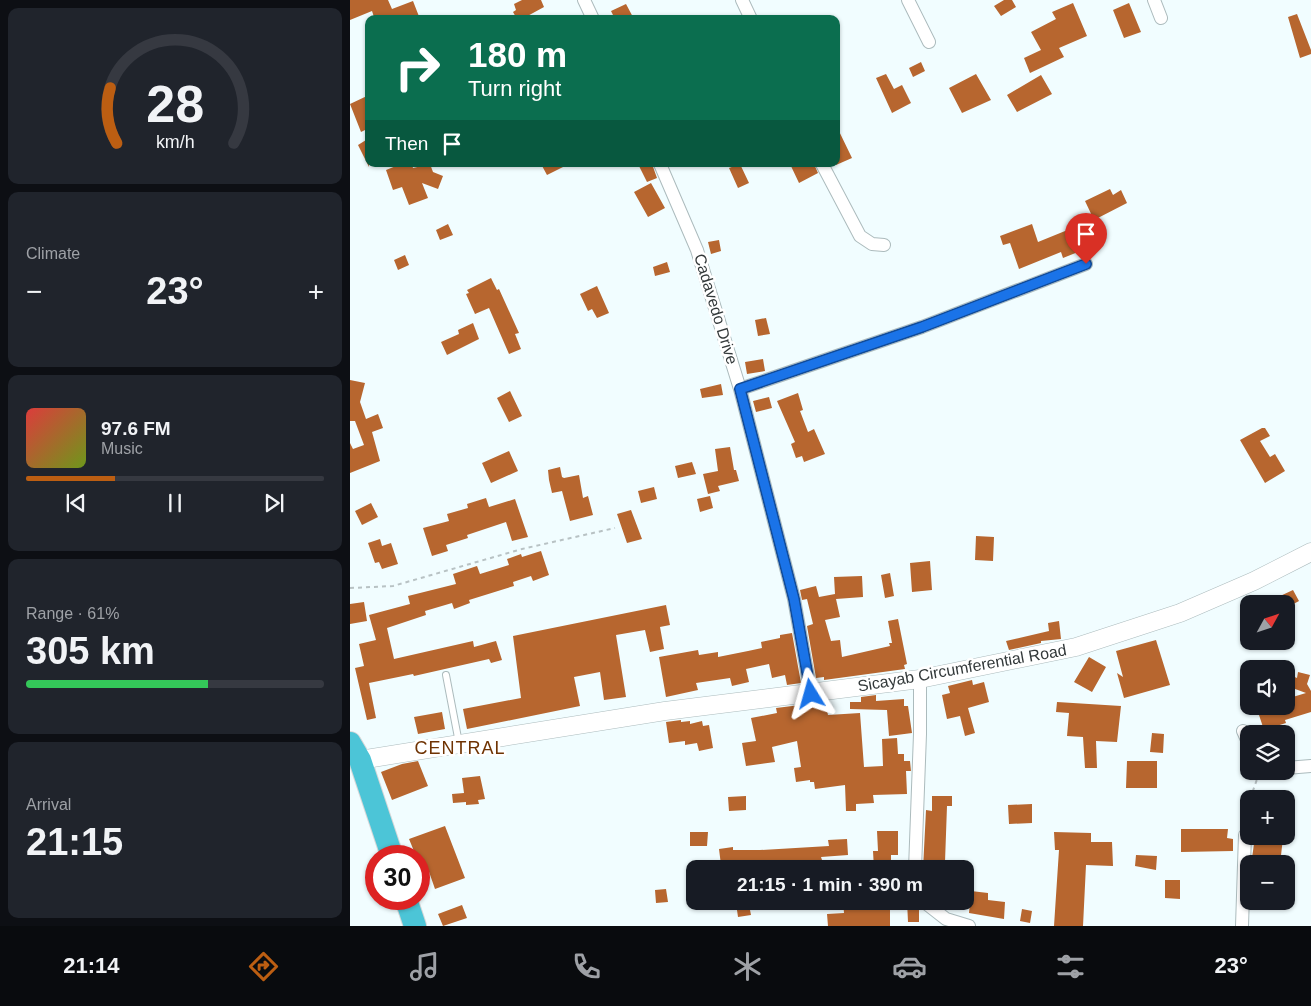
<!DOCTYPE html>
<html lang="en">
<head>
<meta charset="utf-8">
<style>
	:root { --surface:#171b24; --page:#20242c; --text:#f1f3f6; --muted:#9ea1a6; --line:#363941; --accent:#bc5e12 }
	body { margin:0; font-family:Helvetica,sans-serif; background:var(--page); color:var(--text); height:100vh; display:flex; flex-direction:column; font-size:19px; white-space:nowrap }
	* { box-sizing:border-box; margin:0 }
	p { font-size:16px; color:var(--muted) }
	.icon { flex:none; width:28px; height:28px; fill:none; stroke:currentColor; stroke-width:2; stroke-linecap:round; stroke-linejoin:round }
	.map { position:relative; flex:1; overflow:hidden }
	.sheet { display:flex; flex-direction:column; gap:8px; padding:8px; background:#0d0f14; width:350px }
	.sheet>* { flex:none }
	.top-card { position:absolute; left:15px; top:15px; width:475px; height:152px; border-radius:10px; box-shadow:0 1px 4px #0004; background:#0b6e4f; color:#fff; overflow:hidden }
	.needle { width:32px; rotate:50deg }
	.fabs { position:absolute; left:890px; top:595px; display:grid; gap:10px }
	.fabs a { display:grid; place-items:center; width:55px; height:55px; border-radius:10px; background:var(--surface); box-shadow:0 1px 4px #0004; font-size:25px }
	.speed { position:absolute; left:15px; top:845px; display:flex; gap:10px; font-size:25px; font-weight:700; text-align:center }
	.speed>* { display:grid; place-content:center; width:65px; height:65px; border-radius:50%; background:var(--surface); box-shadow:0 1px 4px #0004; line-height:1 }
	.speed .limit { border:8px solid #d22; background:#fff; color:#111 }
	.pin { position:absolute; display:grid; place-items:center; width:42px; height:42px; color:#fff; margin:-51px -21px; border-radius:50% 50% 50% 0; rotate:-45deg; box-shadow:0 0 5px #0007 }
	.pin .icon { rotate:45deg }
	.me { position:absolute; width:55px; margin:-28px; rotate:352deg; stroke-linejoin:round; filter:drop-shadow(0 0 4px #0008) }
	.turn { display:flex; align-items:center; gap:18px; height:105px; padding:0 20px; font-size:22px }
	.turn .icon { width:65px; height:65px; stroke-width:2.5 }
	.turn b { display:block; font-size:35px; line-height:42px }
	.then { display:flex; align-items:center; height:48px; padding:0 20px; background:#0003; gap:10px; font-size:19px }
	.big { font-size:38px; font-weight:800; line-height:1.1 }
	.sheet .card { flex:1; display:flex; flex-direction:column; justify-content:center; gap:8px; min-width:0; padding:0 18px; border-radius:10px; background:var(--page) }
	.sheet .dial { align-items:center; gap:0 }
	.dial svg { height:130px; overflow:visible; fill:none; stroke:var(--line); stroke-width:7; stroke-linecap:round; text-anchor:middle }
	.dial text { fill:var(--text); stroke:none }
	.song { display:flex; align-items:center; gap:15px }
	.cover { width:60px; height:60px; border-radius:8px; background:linear-gradient(135deg,hsl(0 70% 55%),hsl(80 70% 35%)) }
	.played { height:5px; border-radius:2px; background:linear-gradient(90deg,var(--accent) 30%,var(--line) 30%) }
	.keys { display:flex; justify-content:space-around; direction:ltr }
	.heat { display:flex; justify-content:space-between; align-items:center; font-size:28px; direction:ltr }
	.charge { height:8px; border-radius:4px; background:linear-gradient(90deg,#34c759 61%,var(--line) 0) }
	.trip { position:absolute; left:336px; top:860px; width:288px; height:50px; border-radius:10px; background:var(--surface); box-shadow:0 1px 4px #0004; font-weight:800; line-height:50px; text-align:center }
	.tabs { display:flex; height:80px; justify-content:space-around; align-items:center; background:#090b0e; color:var(--muted) }
	.tabs .icon { width:35px; height:35px }
	.tabs .on { color:var(--accent) }
	.tabs b { font-size:22px; color:var(--text) }
	main { display:flex; flex:1; min-height:0 }
	.map>svg:first-child { display:block }
</style>
</head>
<body>
<main>
<section class="sheet">
<div class="card dial"><svg viewBox="0 0 100 80">
<path d="M14 69A42 42 0 1 1 86 69"/>
<path d="M14 69A42 42 0 0 1 10 35" stroke="#bc5e12"/>
<text x="50" y="56" font-size="32" font-weight="700">28</text>
<text x="50" y="72" font-size="11">km/h</text>
</svg></div>
<div class="card"><p>Climate</p>
<div class="heat"><a>−</a><b class="big">23°</b><a>+</a></div>
</div>
<div class="card">
<div class="song"><i class="cover"></i><div><b>97.6 FM</b><p>Music</p></div></div>
<div class="played"></div>
<div class="keys"><svg class="icon" aria-label="previous" viewBox="0 0 24 24"><path d="M18 5L8 12l10 7zM5 5v14"/></svg><svg class="icon" aria-label="pause" viewBox="0 0 24 24"><path d="M8 5v14M16 5v14"/></svg><svg class="icon" aria-label="next" viewBox="0 0 24 24"><path d="M6 5l10 7-10 7zM19 5v14"/></svg></div>
</div>
<div class="card"><p>Range · 61%</p><b class="big">305 km</b><div class="charge"></div></div>
<div class="card"><p>Arrival</p><b class="big">21:15</b></div>
</section>
<div class="map">
<svg width="961" height="926" viewBox="0 0 961 926">
	<rect width="100%" height="100%" fill="#f1fdff"/>
	<path fill="#b7662f" d="M 0,0 L 38,0 L 42,9 L 63,1 L 70,19 L 20,19 L 24,17 L 22,11 L 0,20 Z
		M 172,0 L 191,0 L 194,7 L 172,19 L 167,19 L 163,12 L 166,10 L 164,4 Z
		M 654,0 L 662,0 L 666,7 L 651,16 L 644,6 Z
		M 723,3 L 737,36 L 709,48 L 714,57 L 680,73 L 674,58 L 691,50 L 681,32 L 706,19 L 702,12 Z
		M 779,3 L 791,32 L 774,38 L 763,10 Z
		M 276,4 L 284,19 L 265,19 L 261,11 Z
		M 947,14 L 961,50 L 961,54 L 950,58 L 938,17 Z
		M 571,62 L 575,71 L 563,77 L 559,68 Z
		M 536,74 L 544,89 L 552,85 L 561,103 L 542,113 L 526,78 Z
		M 626,74 L 641,100 L 612,113 L 599,88 Z
		M 691,75 L 702,94 L 667,112 L 657,95 Z
		M 19,95 L 19,128 L 11,132 L 0,104 Z
		M 486,125 L 502,158 L 486,165 Z
		M 16,140 L 19,146 L 19,167 L 8,145 Z
		M 51,164 L 62,164 L 63,168 L 80,164 L 83,172 L 93,176 L 88,189 L 72,183 L 78,198 L 59,205 L 52,187 L 43,190 L 36,170 Z
		M 191,164 L 219,164 L 197,175 Z
		M 288,164 L 302,164 L 307,178 L 297,182 Z
		M 390,164 L 399,183 L 388,188 L 379,168 Z
		M 440,164 L 464,164 L 468,173 L 449,183 Z
		M 301,183 L 315,208 L 298,217 L 284,192 Z
		M 760,189 L 763,195 L 771,190 L 777,203 L 744,220 L 735,201 Z
		M 98,224 L 103,235 L 90,240 L 86,230 Z
		M 682,224 L 688,242 L 720,229 L 728,252 L 713,258 L 711,252 L 669,269 L 660,243 L 653,245 L 650,236 Z
		M 369,240 L 371,251 L 361,254 L 358,242 Z
		M 55,255 L 59,265 L 48,270 L 44,260 Z
		M 317,262 L 320,272 L 305,276 L 303,267 Z
		M 141,278 L 147,290 L 149,289 L 169,333 L 165,334 L 171,349 L 159,354 L 139,308 L 125,314 L 116,294 L 119,293 L 117,290 Z
		M 247,286 L 259,313 L 247,318 L 242,309 L 238,311 L 230,294 Z
		M 416,318 L 420,334 L 408,336 L 405,320 Z
		M 123,323 L 129,339 L 97,355 L 91,342 L 109,334 L 108,330 Z
		M 413,359 L 415,371 L 397,374 L 395,362 Z
		M 0,380 L 15,383 L 10,402 L 16,419 L 28,414 L 33,428 L 22,432 L 30,461 L 0,473 L 0,443 L 3,449 L 14,445 L 5,421 L 0,421 Z
		M 371,384 L 373,395 L 352,398 L 350,389 Z
		M 160,391 L 172,416 L 159,422 L 147,398 Z
		M 448,393 L 453,410 L 450,411 L 458,432 L 464,429 L 475,454 L 454,462 L 452,456 L 446,458 L 441,444 L 445,442 L 427,401 Z
		M 419,397 L 422,408 L 406,412 L 403,401 Z
		M 912,428 L 915,428 L 920,436 L 910,441 L 920,457 L 925,454 L 935,471 L 915,483 L 890,440 Z
		M 380,447 L 384,470 L 386,470 L 389,481 L 368,486 L 370,491 L 358,494 L 353,474 L 368,471 L 365,449 Z
		M 159,451 L 168,471 L 141,483 L 132,463 Z
		M 342,462 L 346,474 L 328,478 L 325,466 Z
		M 210,467 L 212,477 L 214,478 L 229,475 L 233,498 L 238,496 L 243,515 L 220,521 L 212,491 L 202,493 L 199,480 L 198,470 Z
		M 304,487 L 307,499 L 291,503 L 288,491 Z
		M 360,496 L 363,508 L 350,512 L 347,499 Z
		M 136,498 L 139,507 L 165,499 L 178,537 L 162,541 L 156,522 L 117,535 L 118,538 L 96,545 L 98,551 L 82,556 L 73,528 L 99,521 L 97,514 L 118,508 L 117,504 Z
		M 21,503 L 28,517 L 12,525 L 5,511 Z
		M 281,510 L 292,539 L 277,543 L 267,514 Z
		M 626,536 L 644,537 L 643,561 L 625,560 Z
		M 30,539 L 32,546 L 41,543 L 48,564 L 32,569 L 29,562 L 25,563 L 18,543 Z
		M 191,551 L 199,575 L 183,581 L 181,576 L 163,582 L 164,586 L 119,600 L 120,603 L 104,609 L 102,603 L 75,611 L 76,615 L 37,628 L 44,659 L 123,641 L 124,647 L 146,641 L 152,660 L 141,663 L 139,659 L 64,676 L 63,674 L 19,683 L 26,718 L 17,720 L 5,668 L 14,666 L 9,644 L 26,640 L 19,615 L 60,604 L 58,596 L 106,584 L 103,574 L 127,566 L 130,574 L 159,565 L 157,559 L 171,554 L 172,557 Z
		M 580,561 L 582,590 L 562,592 L 560,563 Z
		M 540,573 L 544,596 L 535,598 L 531,575 Z
		M 512,576 L 513,597 L 486,599 L 490,617 L 475,620 L 481,641 L 490,640 L 492,657 L 540,646 L 539,643 L 542,643 L 538,621 L 548,619 L 557,664 L 554,665 L 555,669 L 474,680 L 474,677 L 466,678 L 457,626 L 463,624 L 457,599 L 452,600 L 450,590 L 466,586 L 469,597 L 485,594 L 484,577 Z
		M 943,590 L 949,601 L 936,608 L 936,604 L 913,604 Z
		M 14,602 L 17,621 L 0,624 L 0,604 Z
		M 316,605 L 320,625 L 310,627 L 314,649 L 300,652 L 295,630 L 266,635 L 276,697 L 254,700 L 250,672 L 224,677 L 230,706 L 117,729 L 113,709 L 171,698 L 163,636 Z
		M 709,621 L 711,639 L 691,641 L 691,643 L 659,650 L 656,641 L 699,631 L 698,623 Z
		M 442,633 L 451,683 L 437,685 L 435,675 L 422,678 L 419,664 L 396,669 L 399,682 L 382,686 L 380,678 L 346,683 L 348,690 L 316,697 L 309,657 L 348,650 L 349,655 L 368,652 L 368,657 L 398,651 L 412,648 L 411,642 L 430,638 L 430,635 Z
		M 806,640 L 820,685 L 774,698 L 767,673 L 773,677 L 766,651 Z
		M 739,657 L 756,667 L 742,692 L 724,682 Z
		M 948,672 L 960,675 L 957,684 L 961,691 L 961,712 L 935,720 L 936,723 L 914,730 L 906,706 L 936,706 L 936,699 L 956,693 L 937,686 L 940,675 L 947,678 Z
		M 622,680 L 623,685 L 634,682 L 639,702 L 618,708 L 625,733 L 615,736 L 610,716 L 597,719 L 592,695 L 600,693 L 598,686 Z
		M 526,695 L 526,701 L 554,699 L 554,706 L 558,706 L 562,733 L 539,736 L 537,710 L 500,709 L 500,702 L 511,702 L 511,697 Z
		M 475,702 L 478,715 L 510,713 L 514,767 L 533,766 L 532,739 L 547,738 L 548,754 L 554,754 L 554,761 L 560,761 L 561,771 L 556,771 L 557,794 L 523,795 L 524,803 L 506,804 L 506,811 L 496,811 L 495,785 L 465,789 L 464,782 L 460,782 L 460,780 L 446,782 L 444,768 L 451,767 L 447,741 L 422,747 L 425,762 L 396,766 L 392,743 L 406,741 L 401,718 L 427,713 L 426,708 Z
		M 707,702 L 771,706 L 767,742 L 746,741 L 747,768 L 735,768 L 733,737 L 717,736 L 719,713 L 706,712 Z
		M 92,712 L 95,729 L 68,734 L 64,717 Z
		M 331,720 L 331,722 L 340,721 L 340,724 L 352,721 L 353,726 L 359,725 L 363,748 L 349,751 L 347,743 L 335,745 L 335,741 L 319,743 L 316,722 Z
		M 802,733 L 814,734 L 813,753 L 800,752 Z
		M 68,761 L 78,786 L 42,800 L 31,772 L 52,764 Z
		M 777,761 L 807,761 L 807,788 L 776,788 Z
		M 130,776 L 135,799 L 128,800 L 129,804 L 116,805 L 116,802 L 103,803 L 102,794 L 114,793 L 112,778 Z
		M 396,796 L 396,810 L 379,811 L 378,797 Z
		M 582,796 L 602,796 L 602,806 L 597,806 L 595,862 L 588,862 L 588,869 L 573,869 L 576,810 L 582,811 Z
		M 682,804 L 682,823 L 659,824 L 658,805 Z
		M 95,826 L 115,878 L 85,889 L 77,866 L 71,868 L 69,856 L 66,856 L 59,839 Z
		M 831,829 L 878,829 L 877,838 L 883,839 L 883,851 L 831,852 Z
		M 527,831 L 548,831 L 548,855 L 541,855 L 541,869 L 524,869 L 523,851 L 528,851 Z
		M 340,832 L 358,832 L 357,846 L 340,846 Z
		M 704,832 L 741,833 L 741,842 L 762,842 L 763,866 L 736,865 L 733,926 L 704,926 L 709,850 L 705,850 Z
		M 910,836 L 933,838 L 930,864 L 908,864 L 908,858 L 902,858 L 904,844 L 909,845 Z
		M 497,839 L 498,855 L 471,857 L 472,860 L 430,865 L 431,869 L 374,869 L 374,865 L 371,865 L 369,849 L 383,847 L 383,850 L 410,850 L 479,846 L 478,840 Z
		M 786,855 L 807,856 L 806,870 L 785,866 Z
		M 815,880 L 830,880 L 830,899 L 815,898 Z
		M 316,889 L 318,902 L 306,903 L 305,890 Z
		M 621,891 L 638,893 L 638,900 L 655,902 L 654,919 L 619,913 Z
		M 397,901 L 422,901 L 422,907 L 400,910 L 401,915 L 388,917 L 386,903 Z
		M 493,901 L 511,901 L 511,907 L 540,906 L 540,926 L 478,926 L 477,914 L 494,913 Z
		M 557,901 L 565,901 L 569,908 L 569,922 L 558,922 Z
		M 112,905 L 117,918 L 93,926 L 88,914 Z
		M 672,909 L 682,911 L 680,923 L 670,921 Z"/>
	<g fill="none" stroke-linecap="round" stroke-linejoin="round">
		<defs>
			<path id="lane" d="M 96,675 L 109,743"/>
			<path id="street" d="M 234,0 L 243,19
				M 392,0 L 401,19
				M 558,0 L 579,42
				M 804,0 L 811,18
				M 310,164 L 347,250 L 390,389 L 444,599 L 461,694
				M 472,164 L 510,236 L 522,244 L 534,245
				M 390,389 L 572,327 L 736,264
				M 893,731 L 899,744
				M 936,768 L 961,766
				M 565,869 L 570,734 L 570,679
				M 573,901 L 596,919 L 619,926
				M 892,926 L 895,835"/>
			<path id="secondary" d="M 10,760 L 315,711 L 570,679 L 726,647 L 830,613 L 904,581 L 961,552"/>
			<path id="highway" d="M 0,743 L 10,760 L 42,856
				M 56,899 L 65,926"/>
		</defs>
		<use href="#lane" stroke="#acbbbd" stroke-width="8"/>
		<use href="#street" stroke="#acbbbd" stroke-width="14"/>
		<use href="#secondary" stroke="#acbbbd" stroke-width="19"/>
		<use href="#highway" stroke="#d6d7d8" stroke-width="24"/>
		<path stroke="#b8c2c4" stroke-width="2" stroke-dasharray="4 4" stroke-linecap="butt" d="M 0,588 L 43,586 L 172,549 L 265,528
			M 900,799 L 910,771
			M 896,822 L 899,802"/>
		<use href="#lane" stroke="#fff" stroke-width="6"/>
		<use href="#street" stroke="#fff" stroke-width="12"/>
		<use href="#secondary" stroke="#fff" stroke-width="18"/>
		<use href="#highway" stroke="#4cc5d7" stroke-width="22"/>
	</g>
	<g fill="none" stroke-linecap="round" stroke-linejoin="round">
		<defs>
			<path id="route" d="M 461,694 L 444,599 L 390,389 L 572,327 L 736,264"/>
		</defs>
		<use href="#route" stroke="#114b97" stroke-width="12"/>
		<use href="#route" stroke="#1a73e8" stroke-width="9"/>
	</g>
	<g text-anchor="middle" dominant-baseline="central" stroke-width="5" stroke-linejoin="round" paint-order="stroke">
		<g font-size="16" fill="#33393a" stroke="#fff">
			<text transform="translate(366 309) rotate(73)">Cadavedo Drive</text>
			<text transform="translate(612 668) rotate(-10)">Sicayab Circumferential Road</text>
		</g>
		<g font-size="18" letter-spacing="1" fill="#6f3303" stroke="#fff">
			<text x="110" y="748">CENTRAL</text>
		</g>
	</g>
</svg>
<div class="fabs">
<a><svg class="needle" viewBox="-14 -14 28 28"><path d="M0-13l5 13h-10z" fill="#e53935"/><path d="M0 13l5-13h-10z" fill="#9ea1a6"/></svg></a>
<a><svg class="icon" aria-label="sound" viewBox="0 0 24 24"><path d="M4 9h4l5-4v14l-5-4H4zM17 9q2 3 0 6"/></svg></a>
<a><svg class="icon" aria-label="layers" viewBox="0 0 24 24"><path d="M12 4l9 5-9 5-9-5zM3 14l9 5 9-5"/></svg></a>
<a>+</a>
<a>−</a>
</div>
<div class="speed"><div class="limit">30</div></div>
<div class="pin" style="left:736px;top:264px;background:#d93025"><svg class="icon" aria-label="arrive" viewBox="0 0 24 24"><path d="M6 21V4h12l-3 4 3 4H6"/></svg></div>
<svg class="me" style="left:461px;top:694px" viewBox="-20 -20 40 40"><path d="M0-17L14 15 0 8-14 15z" fill="#1a73e8" stroke="#fff" stroke-width="4"/></svg>
<div class="trip">21:15 · 1 min · 390 m</div>
<div class="top-card">
<div class="turn"><svg class="icon" aria-label="right" viewBox="0 0 24 24"><path d="M7 20v-9h11M14 6l5 5-5 5"/></svg><div><b>180 m</b>Turn right</div></div>
<div class="then">Then<svg class="icon" aria-label="arrive" viewBox="0 0 24 24"><path d="M6 21V4h12l-3 4 3 4H6"/></svg></div>
</div>
</div>
</main>
<nav class="tabs">
<b>21:14</b>
<svg class="icon on" aria-label="directions" viewBox="0 0 24 24"><path d="M12 3l9 9-9 9-9-9zM9 14v-3h6M13 9l2 2-2 2"/></svg>
<svg class="icon" aria-label="music" viewBox="0 0 24 24"><path d="M9 18V5l10-2v13"/><circle cx="6" cy="18" r="3"/><circle cx="16" cy="16" r="3"/></svg>
<svg class="icon" aria-label="phone" viewBox="0 0 24 24"><path d="M5 4h4l2 5-3 2q2 4 5 5l2-3 5 2v4C11 20 4 13 5 4z"/></svg>
<svg class="icon" aria-label="climate" viewBox="0 0 24 24"><path d="M12 3v18M4 7l16 10M4 17L20 7"/></svg>
<svg class="icon" aria-label="car" viewBox="0 0 24 24"><path d="M5 17H2v-5l4-1 3-4h7l3 4 3 1v5h-3M9 17h6M6 11h13"/><circle cx="7" cy="17" r="2"/><circle cx="17" cy="17" r="2"/></svg>
<svg class="icon" aria-label="filters" viewBox="0 0 24 24"><path d="M4 7h16M4 17h16"/><circle cx="9" cy="7" r="2"/><circle cx="15" cy="17" r="2"/></svg>
<b>23°</b>
</nav>
</body>
</html>
